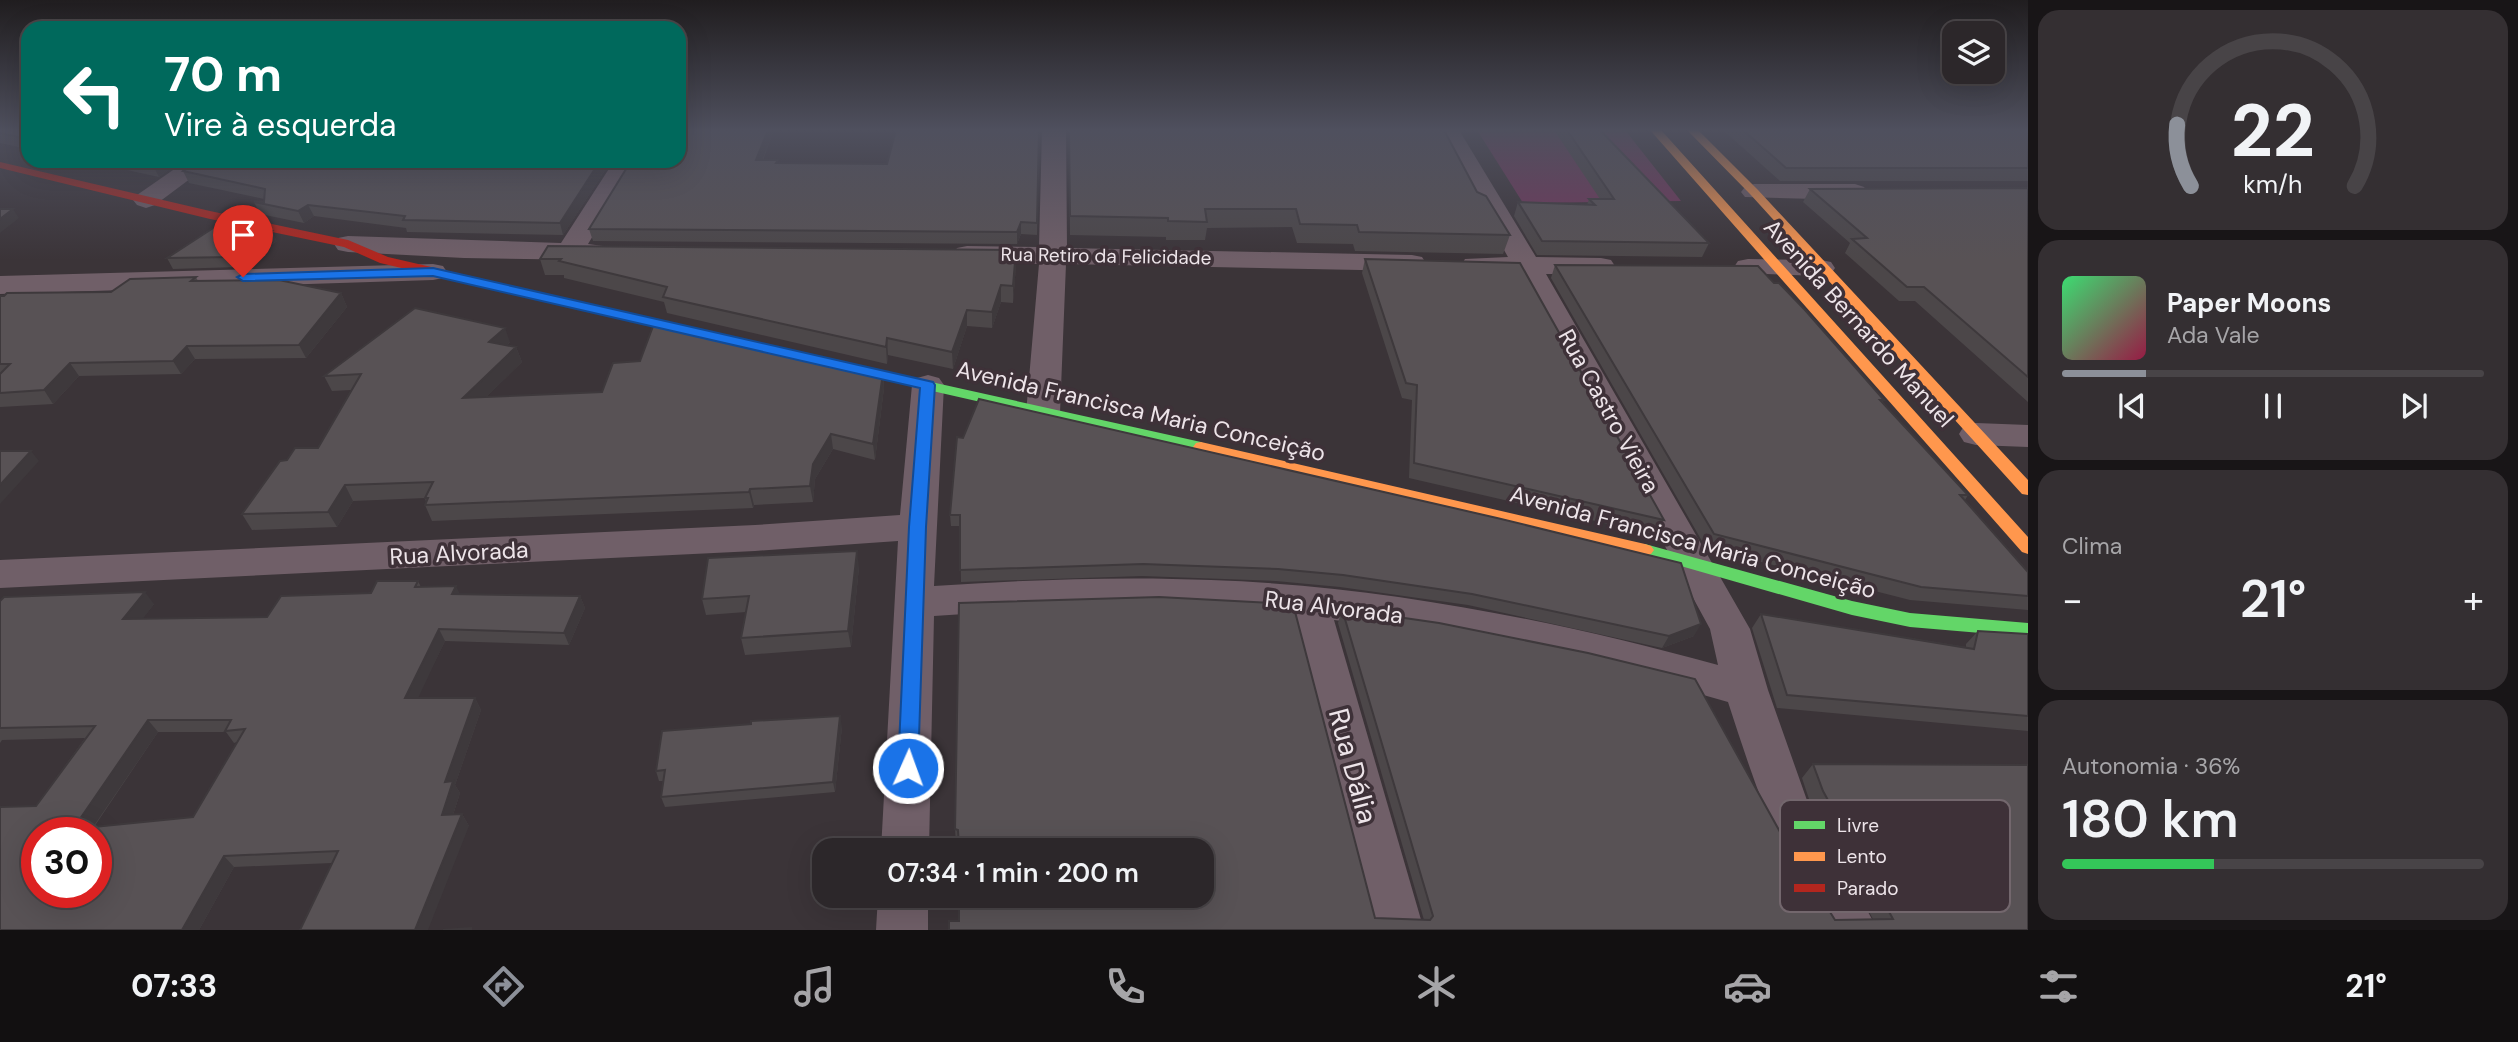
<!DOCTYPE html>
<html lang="pt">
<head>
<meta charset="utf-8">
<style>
	:root { --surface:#2c272a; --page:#342f32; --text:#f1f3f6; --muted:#a6a5a8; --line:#484447; --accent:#8c9099 }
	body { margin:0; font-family:"DM Sans",sans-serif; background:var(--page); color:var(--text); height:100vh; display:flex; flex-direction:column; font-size:26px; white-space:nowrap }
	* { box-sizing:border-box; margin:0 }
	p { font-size:23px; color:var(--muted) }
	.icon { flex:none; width:38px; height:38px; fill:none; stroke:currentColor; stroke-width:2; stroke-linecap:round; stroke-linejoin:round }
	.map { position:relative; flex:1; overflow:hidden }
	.details { display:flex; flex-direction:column; gap:10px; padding:10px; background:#181517; width:490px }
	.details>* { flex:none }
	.top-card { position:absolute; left:21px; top:21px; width:665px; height:147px; border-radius:21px; box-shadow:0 7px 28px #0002,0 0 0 2px var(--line); background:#00695c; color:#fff; overflow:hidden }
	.buttons { position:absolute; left:1942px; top:21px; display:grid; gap:14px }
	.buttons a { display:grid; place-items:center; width:63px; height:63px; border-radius:14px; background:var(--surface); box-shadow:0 7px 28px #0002,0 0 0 2px var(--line); font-size:35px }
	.speed { position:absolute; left:21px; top:817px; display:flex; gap:14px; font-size:35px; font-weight:700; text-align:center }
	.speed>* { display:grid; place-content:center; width:91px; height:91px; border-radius:50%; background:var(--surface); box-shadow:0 7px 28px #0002,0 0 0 2px var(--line); line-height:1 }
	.speed .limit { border:10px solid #d22; background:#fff; color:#111 }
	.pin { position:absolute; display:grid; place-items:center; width:60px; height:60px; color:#fff; margin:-72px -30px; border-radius:50% 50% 50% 0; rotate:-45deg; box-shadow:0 0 7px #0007 }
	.pin .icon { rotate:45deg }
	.me { position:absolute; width:77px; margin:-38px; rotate:2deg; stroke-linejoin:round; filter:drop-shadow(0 0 5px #0008) }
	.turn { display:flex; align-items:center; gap:24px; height:147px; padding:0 28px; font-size:32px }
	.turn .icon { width:91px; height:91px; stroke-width:2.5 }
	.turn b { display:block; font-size:49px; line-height:60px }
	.big { font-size:52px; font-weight:600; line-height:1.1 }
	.details .widget { flex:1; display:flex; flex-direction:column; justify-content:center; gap:10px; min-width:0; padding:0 24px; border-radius:21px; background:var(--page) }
	.details .dial { align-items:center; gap:0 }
	.dial svg { height:182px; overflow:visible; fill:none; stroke:var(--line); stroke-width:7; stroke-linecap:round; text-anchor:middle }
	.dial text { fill:var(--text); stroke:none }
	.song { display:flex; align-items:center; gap:21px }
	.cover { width:84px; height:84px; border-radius:10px; background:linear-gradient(135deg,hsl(140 70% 55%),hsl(340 70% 35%)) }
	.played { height:7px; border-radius:4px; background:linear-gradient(90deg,var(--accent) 20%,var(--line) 20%) }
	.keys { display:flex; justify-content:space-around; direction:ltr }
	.heat { display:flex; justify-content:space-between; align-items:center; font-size:38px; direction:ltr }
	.charge { height:10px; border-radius:5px; background:linear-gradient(90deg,#34c759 36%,var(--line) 0) }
	.trip { position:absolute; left:812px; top:838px; width:402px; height:70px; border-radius:21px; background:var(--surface); box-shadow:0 7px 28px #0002,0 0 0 2px var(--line); font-weight:600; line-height:70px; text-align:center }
	.tabs { display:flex; height:112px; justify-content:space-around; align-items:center; background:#121011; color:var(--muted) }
	.tabs .icon { width:49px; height:49px }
	.tabs .selected { color:var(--accent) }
	.tabs b { font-size:32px; color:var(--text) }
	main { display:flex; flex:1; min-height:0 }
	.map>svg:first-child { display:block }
</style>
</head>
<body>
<main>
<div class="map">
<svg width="2028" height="930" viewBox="0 0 2028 930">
	<rect width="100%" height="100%" fill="#3b3438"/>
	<path fill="#74365c" d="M 1477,130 L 1625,130 L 1681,201 L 1523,203 Z"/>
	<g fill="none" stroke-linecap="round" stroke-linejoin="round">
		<path fill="#705f68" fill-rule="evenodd" d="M 1042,130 L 1066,130 L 1067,248 L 1412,255 L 1422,257 L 1426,263 L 1422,269 L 1412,271 L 1066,264 L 1060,413 L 1055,420 L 1043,423 L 1031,420 L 1026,413 L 1039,264 L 967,262 L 957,260 L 953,254 L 957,248 L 967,246 L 1039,247 Z
			M 1436,130 L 1459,130 L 1536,257 L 1601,258 L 1611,260 L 1615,266 L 1611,272 L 1601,274 L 1546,274 L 1750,629 L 1768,690 L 1809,806 L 1878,930 L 1823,930 C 1779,858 1754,782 1728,702 C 1598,665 1469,636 1334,620 L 1424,930 L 1372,930 L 1292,615 C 1173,603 1053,608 934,616 L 929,850 L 881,850 L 898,541 L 755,551 L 0,588 L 0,560 L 755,525 L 900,515 L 912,385 L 917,378 L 928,375 L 939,378 L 944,385 L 934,586 C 1026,580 1119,576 1211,580 C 1383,586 1553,620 1718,665 L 1710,629 L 1517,274 L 1465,271 L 1461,265 L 1465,259 L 1508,257 Z
			M 186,161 L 214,161 L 155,205 L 146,208 L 137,205 L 133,200 L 137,195 Z
			M 614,161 L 638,161 L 588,244 L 603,246 L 607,252 L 603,258 L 593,260 L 464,258 L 348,252 L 338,250 L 334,244 L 338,238 L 348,236 L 561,243 Z
			M 1754,184 L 1855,184 L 1864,187 L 1868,192 L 1864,197 L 1855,200 L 1745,197 L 1741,192 L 1745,187 Z
			M 1748,259 L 1821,260 L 1831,262 L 1835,268 L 1831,274 L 1821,276 L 1738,273 L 1734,267 L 1738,261 Z
			M 433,264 L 443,266 L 447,272 L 443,278 L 433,280 L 0,294 L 0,276 Z
			M 1976,423 L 2028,425 L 2028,447 L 1976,445 L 1964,442 L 1959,434 L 1964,426 Z
			M 878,896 L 928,896 L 928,930 L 876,930 Z"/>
		<path fill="#63d668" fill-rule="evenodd" d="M 832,360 L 1201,442 L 1209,447 L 1201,452 L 827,367 L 825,364 L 827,361 Z
			M 1645,544 L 1852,601 L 1910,613 L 2028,623 L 2028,637 L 1910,627 L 1852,615 L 1639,554 L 1636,550 L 1639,546 Z"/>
		<path fill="#ff974d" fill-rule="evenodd" d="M 1650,130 L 1661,130 L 2028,537 L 2028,554 L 2022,552 Z
			M 1687,130 L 1698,130 L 1758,190 L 2028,480 L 2028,495 L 2022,494 L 1750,194 Z
			M 578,301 L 710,332 L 712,335 L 705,339 L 573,308 L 573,302 Z
			M 1201,442 L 1645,544 L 1651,546 L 1654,550 L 1651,554 L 1645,556 L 1196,451 L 1193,447 L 1196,443 Z"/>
		<path fill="#b3261e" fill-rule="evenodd" d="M 0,162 L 210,211 L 348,240 L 388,257 L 578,301 L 585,305 L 578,309 L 380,263 L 344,247 L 210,219 L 0,168 Z"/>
	</g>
	<path fill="#4c4749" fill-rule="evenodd" d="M 0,130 L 28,130 L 28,149 L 0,143 Z
		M 679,130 L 774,130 L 763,160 L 778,163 L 887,164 L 1039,130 L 1037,235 L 1021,234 L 1017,244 L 593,241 L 589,229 Z
		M 1069,130 L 1444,130 L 1477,192 L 1510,235 L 1503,254 L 1355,251 L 1353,244 L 1297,243 L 1292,227 L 1207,228 L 1205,240 L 1166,240 L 1166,237 L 1070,235 Z
		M 1554,130 L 1600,130 L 1709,243 L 1702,257 L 1537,255 L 1514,216 L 1518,202 L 1587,205 L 1589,199 L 1600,199 Z
		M 1723,130 L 2028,130 L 2028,181 L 1780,181 Z
		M 86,161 L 181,161 L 159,177 Z
		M 197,161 L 611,161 L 563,235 L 407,232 L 406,228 L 314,216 L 304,223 L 260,214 L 254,202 L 264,202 L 264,199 L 189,183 L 183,171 Z
		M 2028,188 L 2028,402 L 1915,301 L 1899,301 L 1845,253 L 1850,243 L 1803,202 L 1810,189 Z
		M 277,241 L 238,267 L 173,269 L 167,258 Z
		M 540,259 L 1016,265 L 1013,303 L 1001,302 L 992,328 L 967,326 L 953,369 L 888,355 L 887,364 L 667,313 L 664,302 L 564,278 L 564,275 L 545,275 Z
		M 1365,259 L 1664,520 L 1656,535 L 1409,478 L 1412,400 L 1402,398 L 1362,273 Z
		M 1555,265 L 1884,400 L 1882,403 L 1968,495 L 1965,500 L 2028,572 L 2028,610 L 1910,600 L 1706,548 L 1551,278 Z
		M 196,277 L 198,281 L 341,293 L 347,307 L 306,358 L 195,359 L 181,374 L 79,376 L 53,404 L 0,407 L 0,296 L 111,292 Z
		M 510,342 L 507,345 L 516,347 L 522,362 L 486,397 L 602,392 L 883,373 L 884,388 L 875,460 L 833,449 L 815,479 L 813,502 L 754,505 L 753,508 L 432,521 L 425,505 L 426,502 L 425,498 L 353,501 L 337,527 L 252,530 L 242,514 L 287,460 L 318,448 L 351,390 L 332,391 L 324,376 Z
		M 957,437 L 1694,636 L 1662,648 L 1468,605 L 1340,587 L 1276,581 L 1142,576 L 961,582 L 960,526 L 951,526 L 950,515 Z
		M 859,567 L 851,647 L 745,655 L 741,638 L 746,612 L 706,615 L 702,599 Z
		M 418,581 L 421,587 L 460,594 L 580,596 L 585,608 L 569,645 L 445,641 L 417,698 L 475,698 L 481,710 L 455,785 L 460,793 L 453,815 L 462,814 L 469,826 L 332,863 L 234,867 L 199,930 L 36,806 L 85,738 L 2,740 L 0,743 L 0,601 L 154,604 L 142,619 L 267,617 ZM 158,732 L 226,732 L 234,743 L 237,742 L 193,817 L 94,827 Z
		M 1342,609 L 1819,902 L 1835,920 L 1873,919 L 1811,805 L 1802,778 L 1813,764 L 2028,930 L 959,921 L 958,843 L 956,843 L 955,829 L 1375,918 L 1424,920 L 1338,623 Z
		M 1761,614 L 1966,647 L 1966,644 L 1978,631 L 2028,634 L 2028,731 L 1777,708 L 1752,628 Z
		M 842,727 L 835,792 L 665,807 L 661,797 L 663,781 L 659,781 L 656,771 Z"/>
	<path fill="#3e393c" d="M 768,130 L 774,130 L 758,171 L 756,160 Z
		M 159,161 L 181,161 L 159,177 L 153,165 Z
		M 600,161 L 611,161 L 563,235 L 560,223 Z
		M 308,205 L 314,216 L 304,223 L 298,211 Z
		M 13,209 L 19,218 L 0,233 L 0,219 Z
		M 1021,222 L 1021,234 L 1017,244 L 1017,232 Z
		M 272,231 L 277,241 L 238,267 L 233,257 Z
		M 1016,250 L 1016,265 L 1013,303 L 1013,286 Z
		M 1001,285 L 1001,302 L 992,328 L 992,312 Z
		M 341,293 L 347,307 L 306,358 L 299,345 Z
		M 967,310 L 967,326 L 953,369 L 952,352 Z
		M 505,328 L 510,342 L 494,357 L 489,342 Z
		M 887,338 L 888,355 L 887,364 L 886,347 Z
		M 187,346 L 195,359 L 181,374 L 173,361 Z
		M 516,347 L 522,362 L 470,413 L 463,398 Z
		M 70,363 L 79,376 L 53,404 L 44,390 Z
		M 883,373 L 884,388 L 875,460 L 873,444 Z
		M 831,434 L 833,449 L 815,479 L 813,502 L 810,486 L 813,464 Z
		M 31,451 L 39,461 L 0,504 L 0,485 Z
		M 345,485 L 353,501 L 337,527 L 328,512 Z
		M 750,489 L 754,505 L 753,508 L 749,492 Z
		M 857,551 L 859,567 L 851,647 L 848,631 Z
		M 456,586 L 462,598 L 452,594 Z
		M 145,592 L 154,604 L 133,632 L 123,619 Z
		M 580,596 L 585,608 L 569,645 L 564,633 Z
		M 1701,624 L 1694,636 L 1662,648 L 1669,636 Z
		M 439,629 L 445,641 L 412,711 L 405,698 Z
		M 475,698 L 481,710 L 455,785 L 460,793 L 449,827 L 442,815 L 445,782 Z
		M 840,716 L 842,727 L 835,792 L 833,782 Z
		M 148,720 L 158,732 L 89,833 L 73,829 Z
		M 462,814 L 469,826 L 428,930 L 415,930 Z
		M 224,856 L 234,867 L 199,930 L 182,930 Z"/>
	<path fill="#585255" stroke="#3e393c" stroke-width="2" fill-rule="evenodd" d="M 0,130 L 28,130 L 28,139 L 0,133 Z
		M 679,130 L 768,130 L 756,160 L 778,160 L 776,163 L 887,164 L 896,130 L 1039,130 L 1037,223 L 1021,222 L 1017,232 L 589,229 L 631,161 L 679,161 Z
		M 1069,130 L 1444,130 L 1477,192 L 1486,196 L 1510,235 L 1359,232 L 1357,225 L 1300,224 L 1296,209 L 1205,209 L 1207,222 L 1168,221 L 1168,218 L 1070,216 Z
		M 1567,130 L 1600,130 L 1709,243 L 1542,241 L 1518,202 L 1595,205 L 1589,199 L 1614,199 Z
		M 1743,130 L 2028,130 L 2028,168 L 1786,168 Z
		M 134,161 L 159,161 L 153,165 Z
		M 197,161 L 600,161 L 560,223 L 403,220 L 405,216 L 308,205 L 298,211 L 254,202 L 264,202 L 265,189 L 183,171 Z
		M 2028,188 L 2028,377 L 1924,287 L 1907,287 L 1852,239 L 1867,238 L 1810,189 Z
		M 0,209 L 13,209 L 0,219 Z
		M 224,221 L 272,231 L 233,257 L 167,258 Z
		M 548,246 L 1016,250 L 1013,286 L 1001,285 L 992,312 L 967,310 L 952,352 L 887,338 L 886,347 L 663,297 L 667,287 L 559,261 L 561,259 L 540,259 Z
		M 1365,259 L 1520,263 L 1664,520 L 1414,463 L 1417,385 L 1406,383 Z
		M 1555,265 L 1758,266 L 1774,283 L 1779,283 L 1805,310 L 1884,400 L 1880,400 L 1968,495 L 1960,495 L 2028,572 L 2028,596 L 1921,587 L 1714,534 Z
		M 196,277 L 191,281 L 279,280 L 341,293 L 299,345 L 187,346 L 173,361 L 70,363 L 44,390 L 0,393 L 0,374 L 10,364 L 0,364 L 0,296 L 4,296 L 7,293 L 111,292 L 130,279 Z
		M 415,308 L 505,328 L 489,342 L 516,347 L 463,398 L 602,392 L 613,363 L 640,361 L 655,321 L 883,373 L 873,444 L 831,434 L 813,464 L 810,486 L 750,489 L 749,492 L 425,505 L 428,498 L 425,498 L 433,482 L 345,485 L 328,512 L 242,514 L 280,461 L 287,460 L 295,448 L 318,448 L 361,374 L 324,376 Z
		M 979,399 L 1497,518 L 1681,563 L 1701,624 L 1669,636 L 1472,594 L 1343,575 L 1278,569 L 1143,564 L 960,570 L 960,515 L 950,515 L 957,437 L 963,438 Z
		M 0,451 L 31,451 L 0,485 Z
		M 857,551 L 848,631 L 741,638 L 749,596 L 702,599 L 708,558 Z
		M 377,581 L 418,581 L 415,587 L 456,586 L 452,594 L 580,596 L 564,633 L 439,629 L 405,698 L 475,698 L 445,782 L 453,781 L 442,815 L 462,814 L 415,930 L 300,930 L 338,851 L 224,856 L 182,930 L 0,930 L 0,807 L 36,806 L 95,726 L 0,728 L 0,601 L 4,597 L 145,592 L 123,619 L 267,617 L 281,596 L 371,593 ZM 148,720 L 231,720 L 225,731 L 245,729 L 193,817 L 73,829 ZM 37,833 L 96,833 L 96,892 L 37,892 Z
		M 1159,597 L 1293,604 L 1375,918 L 1430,920 L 1433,916 L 1342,609 L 1439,623 L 1588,653 L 1695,679 L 1819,902 L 1822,899 L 1835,920 L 1893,919 L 1823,791 L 1813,764 L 2028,765 L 2028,930 L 949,930 L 949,921 L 959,921 L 959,896 L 1202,896 L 1202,850 L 959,850 L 958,830 L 955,829 L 959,603 Z
		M 1761,614 L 1974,649 L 1978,631 L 2028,634 L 2028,716 L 1787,695 Z
		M 840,716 L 833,782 L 661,797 L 665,770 L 656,771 L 662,731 L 751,724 L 751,721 Z
		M 471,928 L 471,930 L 443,930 Z"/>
	<linearGradient id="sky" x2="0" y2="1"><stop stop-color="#201d1f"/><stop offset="0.5" stop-color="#4f505e"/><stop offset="1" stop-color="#4f505e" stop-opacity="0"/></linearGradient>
	<rect width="2028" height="260" fill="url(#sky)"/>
	<path fill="#1a73e8" stroke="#114b97" stroke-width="2" d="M 433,268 L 933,382 L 935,385 L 926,527 L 918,768 L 915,774 L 908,777 L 901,774 L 898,768 L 909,527 L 920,388 L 433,276 L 243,281 L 237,277 L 243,274 Z"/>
	<g text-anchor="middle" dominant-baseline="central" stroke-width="7" stroke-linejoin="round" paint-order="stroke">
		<g font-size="19" fill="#ede4e9" stroke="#3e3138">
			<text transform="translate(1106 256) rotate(1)">Rua Retiro da Felicidade</text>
		</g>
		<g font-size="23" fill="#ede4e9" stroke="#3e3138">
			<text transform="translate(1859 323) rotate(48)">Avenida Bernardo Manuel</text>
			<text transform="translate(1141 411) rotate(13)">Avenida Francisca Maria Conceição</text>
			<text transform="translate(1609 411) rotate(61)">Rua Castro Vieira</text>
			<text transform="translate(1693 542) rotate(15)">Avenida Francisca Maria Conceição</text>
			<text transform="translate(459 553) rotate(-3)">Rua Alvorada</text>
			<text transform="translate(1334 607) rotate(7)">Rua Alvorada</text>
		</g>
		<g font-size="28" fill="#ede4e9" stroke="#3e3138">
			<text transform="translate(1353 766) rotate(75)">Rua Dália</text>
		</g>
	</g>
	<rect x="1780" y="800" width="230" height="112" rx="10" fill="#3e3138" stroke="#73676d" stroke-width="2"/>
	<rect x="1794" y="821" width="31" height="8" fill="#63d668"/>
	<rect x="1794" y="852" width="31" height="9" fill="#ff974d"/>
	<rect x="1794" y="884" width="31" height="8" fill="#b3261e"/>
	<g font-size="19" fill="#ede4e9">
		<text x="1837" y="832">Livre</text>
		<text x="1837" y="863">Lento</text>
		<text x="1837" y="895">Parado</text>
	</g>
</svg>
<div class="buttons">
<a><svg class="icon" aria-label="layers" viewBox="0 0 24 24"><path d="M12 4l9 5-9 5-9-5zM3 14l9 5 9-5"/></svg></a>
</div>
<div class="speed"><div class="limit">30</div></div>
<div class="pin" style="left:243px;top:277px;background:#d93025"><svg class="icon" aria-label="arrive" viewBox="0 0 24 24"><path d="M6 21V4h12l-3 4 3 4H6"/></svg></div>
<svg class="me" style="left:908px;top:768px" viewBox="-20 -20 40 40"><circle r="17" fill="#1a73e8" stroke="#fff" stroke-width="3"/><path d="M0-11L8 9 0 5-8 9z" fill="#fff"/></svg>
<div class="trip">07:34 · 1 min · 200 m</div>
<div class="top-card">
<div class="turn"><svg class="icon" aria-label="left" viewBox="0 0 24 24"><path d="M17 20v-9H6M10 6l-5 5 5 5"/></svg><div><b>70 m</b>Vire à esquerda</div></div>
</div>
</div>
<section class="details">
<div class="widget dial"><svg viewBox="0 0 100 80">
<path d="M14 69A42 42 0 1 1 86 69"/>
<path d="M14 69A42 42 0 0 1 8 42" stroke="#8c9099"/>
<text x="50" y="56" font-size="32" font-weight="700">22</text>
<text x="50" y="72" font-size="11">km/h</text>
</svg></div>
<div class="widget">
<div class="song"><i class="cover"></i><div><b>Paper Moons</b><p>Ada Vale</p></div></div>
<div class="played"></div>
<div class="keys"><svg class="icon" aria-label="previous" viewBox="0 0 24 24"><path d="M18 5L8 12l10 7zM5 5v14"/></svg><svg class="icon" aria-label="pause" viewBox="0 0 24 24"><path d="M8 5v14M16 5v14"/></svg><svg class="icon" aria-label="next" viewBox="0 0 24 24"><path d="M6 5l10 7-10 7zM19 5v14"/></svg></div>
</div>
<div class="widget"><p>Clima</p>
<div class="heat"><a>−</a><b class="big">21°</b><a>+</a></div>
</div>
<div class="widget"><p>Autonomia · 36%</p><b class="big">180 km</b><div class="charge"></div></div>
</section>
</main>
<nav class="tabs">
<b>07:33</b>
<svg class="icon selected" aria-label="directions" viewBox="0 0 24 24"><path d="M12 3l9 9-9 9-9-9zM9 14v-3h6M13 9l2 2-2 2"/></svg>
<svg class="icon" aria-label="music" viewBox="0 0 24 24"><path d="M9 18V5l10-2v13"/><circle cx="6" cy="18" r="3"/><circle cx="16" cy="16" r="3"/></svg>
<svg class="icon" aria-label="phone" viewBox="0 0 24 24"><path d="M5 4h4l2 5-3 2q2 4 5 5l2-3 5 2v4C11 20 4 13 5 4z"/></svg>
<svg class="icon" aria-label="climate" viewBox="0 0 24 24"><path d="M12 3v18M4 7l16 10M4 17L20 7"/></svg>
<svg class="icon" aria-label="car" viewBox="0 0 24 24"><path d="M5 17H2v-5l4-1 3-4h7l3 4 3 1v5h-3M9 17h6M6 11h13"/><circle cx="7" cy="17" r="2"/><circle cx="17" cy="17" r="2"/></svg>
<svg class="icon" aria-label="filters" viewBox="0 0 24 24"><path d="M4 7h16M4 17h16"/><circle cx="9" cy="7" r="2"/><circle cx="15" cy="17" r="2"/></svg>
<b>21°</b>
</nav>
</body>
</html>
